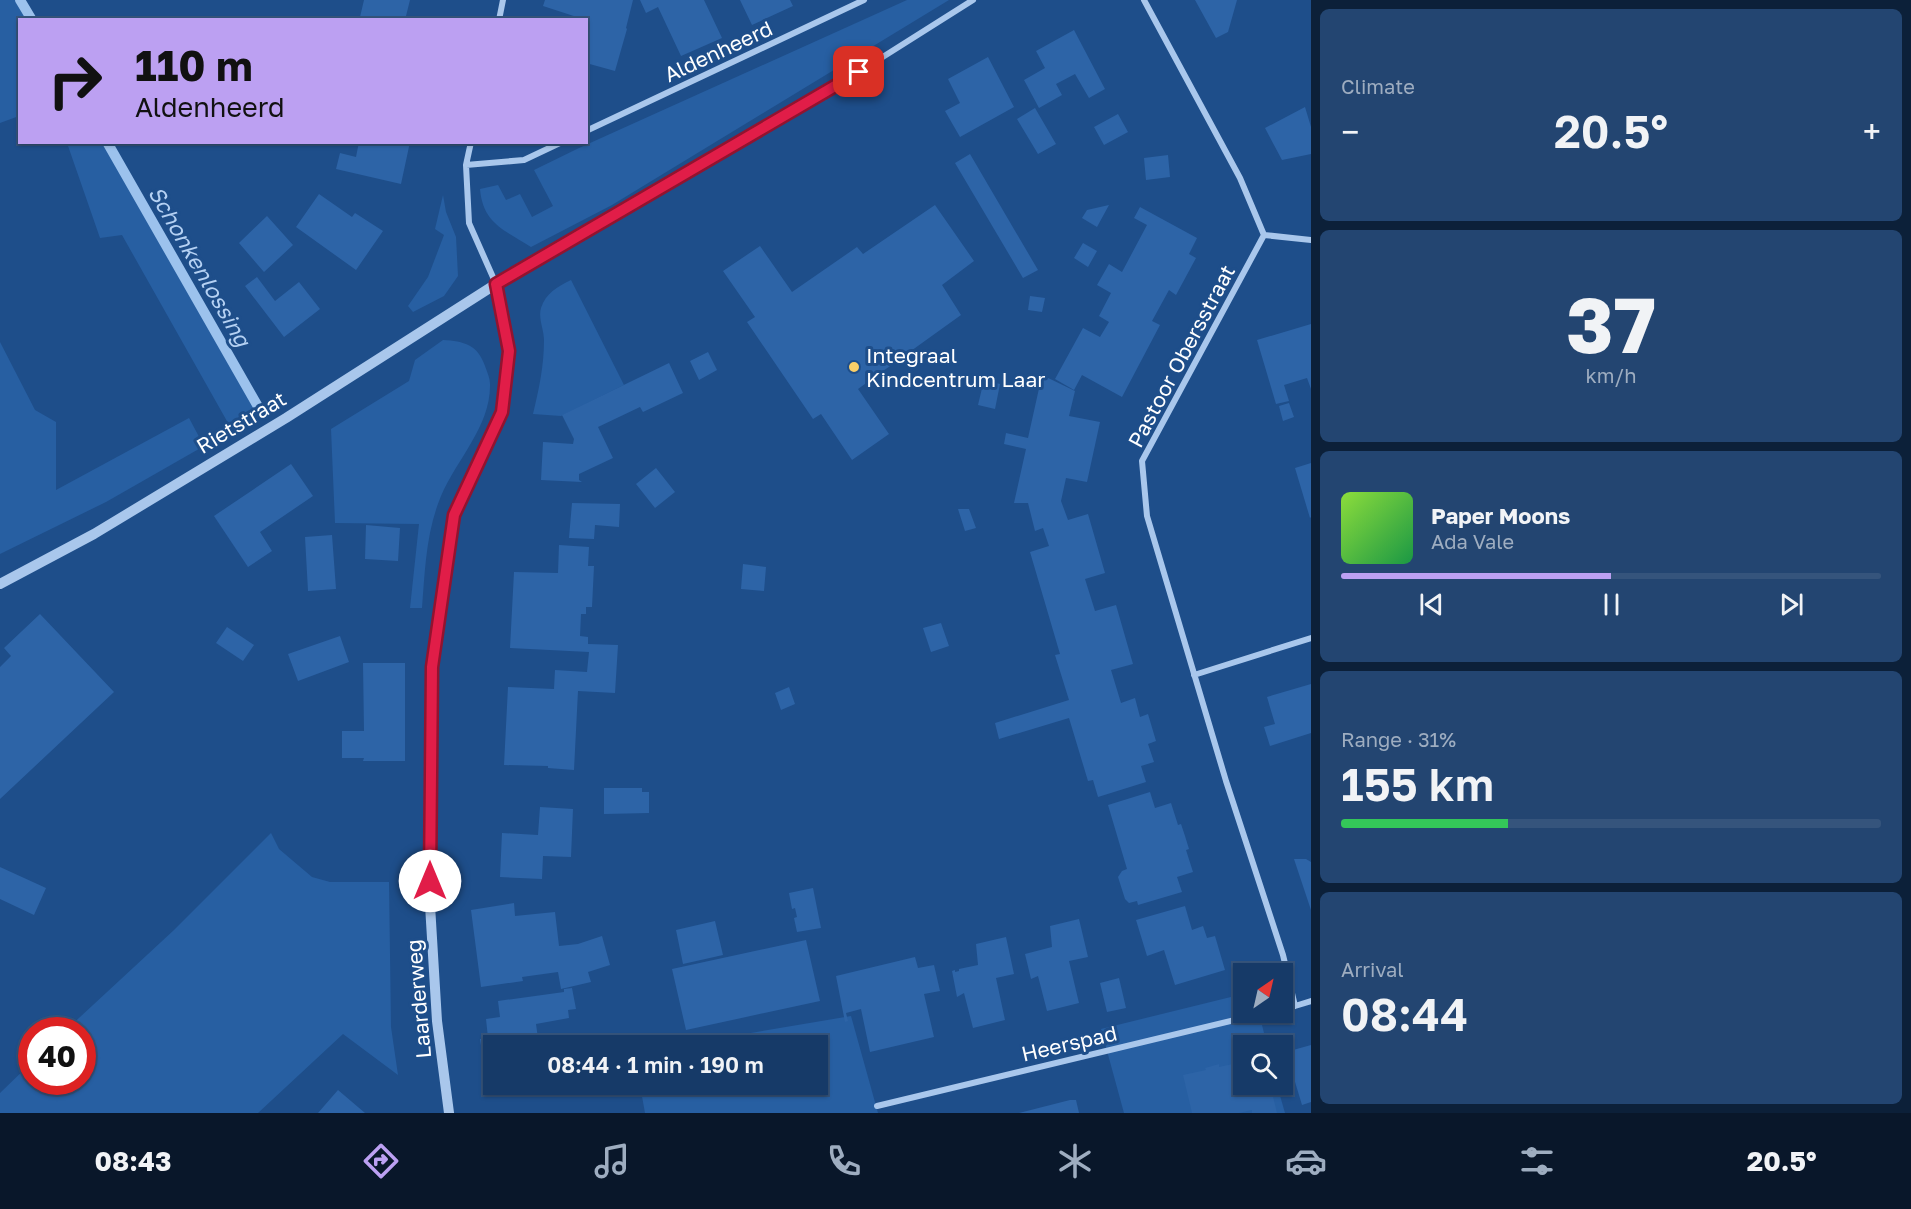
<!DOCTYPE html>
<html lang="en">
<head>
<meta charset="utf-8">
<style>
	:root { --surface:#163a68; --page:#234571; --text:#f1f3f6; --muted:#9eadc0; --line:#35547c; --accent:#bca0f2 }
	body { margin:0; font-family:"Golos Text",sans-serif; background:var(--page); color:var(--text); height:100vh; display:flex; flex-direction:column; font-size:22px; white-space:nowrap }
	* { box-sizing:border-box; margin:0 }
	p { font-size:20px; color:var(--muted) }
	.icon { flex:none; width:33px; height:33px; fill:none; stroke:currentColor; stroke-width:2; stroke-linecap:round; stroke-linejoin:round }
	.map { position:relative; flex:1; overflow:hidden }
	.drawer { display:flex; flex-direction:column; gap:9px; padding:9px; background:#0c2039; width:600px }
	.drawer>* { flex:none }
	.guide { position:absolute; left:18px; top:18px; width:570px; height:126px; border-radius:0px; box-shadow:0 2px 4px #0004,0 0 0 2px var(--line); background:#bca0f2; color:#111; overflow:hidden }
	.needle { width:39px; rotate:34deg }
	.buttons { position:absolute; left:1233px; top:963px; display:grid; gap:12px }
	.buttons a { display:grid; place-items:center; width:60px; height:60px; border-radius:0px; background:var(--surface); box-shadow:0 2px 4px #0004,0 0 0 2px var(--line); font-size:30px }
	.speed { position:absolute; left:18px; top:1017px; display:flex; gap:12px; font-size:30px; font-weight:700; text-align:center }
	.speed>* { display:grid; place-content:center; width:78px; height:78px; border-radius:50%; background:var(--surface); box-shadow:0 2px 4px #0004,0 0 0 2px var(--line); line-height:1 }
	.speed .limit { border:9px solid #d22; background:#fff; color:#111 }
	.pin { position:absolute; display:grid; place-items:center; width:51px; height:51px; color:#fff; margin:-26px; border-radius:12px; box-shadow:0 3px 9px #0006 }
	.me { position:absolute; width:66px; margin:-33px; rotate:0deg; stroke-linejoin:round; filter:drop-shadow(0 0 4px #0008) }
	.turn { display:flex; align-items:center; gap:21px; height:126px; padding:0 18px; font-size:27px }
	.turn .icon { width:78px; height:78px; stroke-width:2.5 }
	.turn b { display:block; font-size:42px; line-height:51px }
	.big { font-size:45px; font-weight:600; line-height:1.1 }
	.drawer .tile { flex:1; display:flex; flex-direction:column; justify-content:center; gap:9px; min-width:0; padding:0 21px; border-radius:9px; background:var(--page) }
	.drawer .dial { align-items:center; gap:0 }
	.dial b { font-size:78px; line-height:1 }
	.song { display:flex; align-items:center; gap:18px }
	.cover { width:72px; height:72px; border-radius:9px; background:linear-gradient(135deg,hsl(90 70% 55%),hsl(140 70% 35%)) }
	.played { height:6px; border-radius:3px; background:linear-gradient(90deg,var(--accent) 50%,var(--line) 50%) }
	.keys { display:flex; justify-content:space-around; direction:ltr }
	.heat { display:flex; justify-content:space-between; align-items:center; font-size:33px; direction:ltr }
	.charge { height:9px; border-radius:4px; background:linear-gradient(90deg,#34c759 31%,var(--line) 0) }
	.trip { position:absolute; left:483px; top:1035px; width:345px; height:60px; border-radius:0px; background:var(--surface); box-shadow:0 2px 4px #0004,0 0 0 2px var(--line); font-weight:600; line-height:60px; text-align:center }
	.dock { display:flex; height:96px; justify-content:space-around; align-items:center; background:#09172a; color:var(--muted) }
	.dock .icon { width:42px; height:42px }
	.dock .current { color:var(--accent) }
	.dock b { font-size:27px; color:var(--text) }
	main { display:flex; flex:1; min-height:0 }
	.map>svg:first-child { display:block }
</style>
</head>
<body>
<main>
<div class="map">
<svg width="1311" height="1113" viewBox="0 0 1311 1113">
	<rect width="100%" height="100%" fill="#1e4e8a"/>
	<path fill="#275fa2" d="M 0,0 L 18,0 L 30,19 L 20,20 L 19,116 L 0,123 Z
		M 907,0 L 949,0 L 612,205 L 531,247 C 505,230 483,224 480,189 L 498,185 L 506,200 L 520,194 L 532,217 L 553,206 L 534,170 L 579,148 Z
		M 67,143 L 106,143 L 260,413 L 232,430 L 122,235 L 100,238 Z
		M 443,195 L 446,212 L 456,237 L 458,276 L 444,296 L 413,312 L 408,306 L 428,277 L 444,235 L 435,229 Z
		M 571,280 L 624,385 L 561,416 L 533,414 C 539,389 544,366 544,340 C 544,330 538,318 541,308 C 546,293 557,287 571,280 Z
		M 443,340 C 464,341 478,345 485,366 C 487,372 490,378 490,384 C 491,426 457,459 441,496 C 426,532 425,570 422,608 L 410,608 L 419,524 L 335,523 L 331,429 L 409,381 L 415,360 Z
		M 0,342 L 35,410 L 56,422 L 56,490 L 189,418 L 204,446 L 106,502 L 0,554 Z
		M 271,833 L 279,849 L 312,877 L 330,882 L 389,882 L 391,1027 L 398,1075 L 343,1034 L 258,1113 L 0,1113 L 0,1093 L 31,1063 L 32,1082 L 82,1082 L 82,1030 L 66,1030 L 174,930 Z
		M 1243,994 L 1244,1012 L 1259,1013 L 1267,1045 L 1244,1046 L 1244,1084 L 1277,1085 L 1285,1113 L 1124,1113 L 1101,1029 Z
		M 851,1016 L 878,1113 L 645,1113 L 640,1085 L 818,1084 L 818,1046 L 680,1045 Z"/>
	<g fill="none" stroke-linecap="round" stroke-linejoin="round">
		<path stroke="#9cc2ed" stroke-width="10" d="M 20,0 L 32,20
			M 107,142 L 260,410"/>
	</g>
	<path fill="#2d64a7" d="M 364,0 L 410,0 L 405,20 L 360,17 Z
		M 545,0 L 633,0 L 626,28 L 627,29 L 615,71 L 586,63 L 586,20 L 543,6 Z
		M 640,0 L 704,0 L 722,38 L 681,56 L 658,7 L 646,13 Z
		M 740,0 L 790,0 L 793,6 L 752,25 Z
		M 1195,0 L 1237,0 L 1228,32 L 1216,38 Z
		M 1074,30 L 1105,89 L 1089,98 L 1075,74 L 1056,84 L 1062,95 L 1039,108 L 1024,80 L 1045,68 L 1036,51 Z
		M 988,57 L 1014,107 L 960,137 L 945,111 L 960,103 L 948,79 Z
		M 1305,107 L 1311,127 L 1311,154 L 1282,160 L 1265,128 Z
		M 1035,108 L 1056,144 L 1038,154 L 1017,119 Z
		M 1118,114 L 1128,132 L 1104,145 L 1094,127 Z
		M 359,142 L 410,142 L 401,184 L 336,169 L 340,153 L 356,157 Z
		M 970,154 L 1038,270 L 1023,278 L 955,163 Z
		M 1168,155 L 1170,177 L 1146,180 L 1144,158 Z
		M 319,194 L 352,217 L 355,213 L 383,231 L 356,270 L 296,227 Z
		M 935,205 L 974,261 L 942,285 L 961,315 L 858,389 L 889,434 L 852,460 L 821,414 L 813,419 L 747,322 L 755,317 L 723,271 L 760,246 L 792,292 L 857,247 L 863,254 Z
		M 1109,205 L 1097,227 L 1082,218 L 1087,210 Z
		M 1140,207 L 1197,238 L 1189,254 L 1196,258 L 1176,295 L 1169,290 L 1152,321 L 1160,325 L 1122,397 L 1082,375 L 1074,390 L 1055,379 L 1083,328 L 1100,337 L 1109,322 L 1099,316 L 1111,293 L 1097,285 L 1109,264 L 1122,272 L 1147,225 L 1134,218 Z
		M 267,216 L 293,245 L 264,272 L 239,243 Z
		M 1083,243 L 1097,251 L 1088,267 L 1074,258 Z
		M 257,277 L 275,301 L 299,282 L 320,309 L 284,337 L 245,286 Z
		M 1030,296 L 1045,298 L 1042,312 L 1028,310 Z
		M 1311,324 L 1311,389 L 1307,378 L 1284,385 L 1289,401 L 1276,404 L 1257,340 Z
		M 708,352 L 717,370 L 699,380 L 690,361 Z
		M 669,363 L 683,393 L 643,412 L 640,407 L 598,427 L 613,458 L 579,474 L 579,480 L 582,482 L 541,480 L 543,442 L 573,444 L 574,439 L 562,415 Z
		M 1042,375 L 1075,391 L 1069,416 L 1100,422 L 1087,482 L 1066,478 L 1061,501 L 1068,520 L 1088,514 L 1105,573 L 1085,579 L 1095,611 L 1116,605 L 1133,664 L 1111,670 L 1121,703 L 1135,698 L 1140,717 L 1148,714 L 1156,741 L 1148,744 L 1154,762 L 1141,766 L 1146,782 L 1098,797 L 1093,780 L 1088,781 L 1069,718 L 999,739 L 995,723 L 1069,700 L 1055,655 L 1060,654 L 1030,552 L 1049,546 L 1043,528 L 1035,531 L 1028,503 L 1014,503 L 1026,449 L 1004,444 L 1006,433 L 1028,438 Z
		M 984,380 L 1000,384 L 995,409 L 978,405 Z
		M 1289,403 L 1294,417 L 1283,421 L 1279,406 Z
		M 1311,463 L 1311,517 L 1310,518 L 1295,468 Z
		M 291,464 L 313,496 L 260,532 L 272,551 L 248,567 L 214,516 Z
		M 656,468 L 675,492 L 655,508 L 636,484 Z
		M 572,503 L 620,504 L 619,527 L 595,525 L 594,539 L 569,538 Z
		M 958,509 L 969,509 L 976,528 L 965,531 Z
		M 366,525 L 400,528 L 398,561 L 365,559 Z
		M 332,535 L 336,589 L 308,591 L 305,537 Z
		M 559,545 L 589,547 L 588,566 L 594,566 L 592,607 L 586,607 L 586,614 L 581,614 L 580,636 L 588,637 L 588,644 L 618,645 L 615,693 L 578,691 L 574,770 L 548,768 L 548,766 L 504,765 L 508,687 L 554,689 L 555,670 L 587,672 L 589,652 L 510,648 L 514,572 L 558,573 Z
		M 743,564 L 766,567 L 764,591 L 741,589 Z
		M 40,614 L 114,692 L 0,799 L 0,667 L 11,656 L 4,648 Z
		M 941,623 L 949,646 L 931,652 L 923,628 Z
		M 227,627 L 254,645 L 243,661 L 216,643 Z
		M 340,636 L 349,662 L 298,681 L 288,654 Z
		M 363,663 L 405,663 L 405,761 L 363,761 L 364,758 L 342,758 L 342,731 L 364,731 Z
		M 1311,684 L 1311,733 L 1270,746 L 1264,727 L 1275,724 L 1267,697 Z
		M 789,687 L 795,704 L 781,710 L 775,693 Z
		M 604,788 L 642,788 L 642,792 L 649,792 L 649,813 L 604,814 Z
		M 1150,792 L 1155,808 L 1171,803 L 1178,825 L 1181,824 L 1185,836 L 1189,849 L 1186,850 L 1193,872 L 1177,877 L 1182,892 L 1138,905 L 1137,901 L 1129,903 L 1125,899 L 1118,877 L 1122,871 L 1127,869 L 1108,805 Z
		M 540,807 L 573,809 L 571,857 L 543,856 L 542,879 L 500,877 L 502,833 L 538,835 Z
		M 1294,859 L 1306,859 L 1311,862 L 1311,910 Z
		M 0,867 L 46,888 L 34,915 L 0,899 Z
		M 813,888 L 821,928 L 797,932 L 794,918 L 797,917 L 795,908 L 792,909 L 789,893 Z
		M 514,903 L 515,916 L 555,912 L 559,946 L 578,944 L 602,936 L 610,965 L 588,972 L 591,982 L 561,989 L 558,972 L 522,977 L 523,981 L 481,987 L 471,910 Z
		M 1185,906 L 1192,930 L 1203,926 L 1207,938 L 1215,936 L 1225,970 L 1175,985 L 1164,950 L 1147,956 L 1136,920 Z
		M 1079,919 L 1088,957 L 1069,961 L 1079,1003 L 1047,1011 L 1038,976 L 1031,979 L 1025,954 L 1052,947 L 1050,926 Z
		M 715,921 L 723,955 L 683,964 L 676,930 Z
		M 1006,937 L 1014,974 L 996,978 L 1005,1020 L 973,1028 L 964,993 L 957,997 L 952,971 L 955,970 L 955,972 L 959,971 L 959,969 L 978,965 L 976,944 Z
		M 806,940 L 820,1001 L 686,1030 L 672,969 Z
		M 915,957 L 918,968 L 934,965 L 940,991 L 924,994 L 934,1037 L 870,1052 L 861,1009 L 846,1013 L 848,1021 L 845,1022 L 836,976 Z
		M 1119,978 L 1126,1008 L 1107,1012 L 1100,983 Z
		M 572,988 L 576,1009 L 568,1010 L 569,1018 L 536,1024 L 539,1046 L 494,1046 L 492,1070 L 490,1058 L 483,1059 L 480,1039 L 488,1038 L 486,1019 L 500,1017 L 498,1001 L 564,992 L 564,989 Z
		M 1311,1045 L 1311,1102 L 1302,1105 L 1286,1052 Z
		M 1242,1062 L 1244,1084 L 1248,1084 L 1249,1088 L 1270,1084 L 1277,1113 L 1252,1113 L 1252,1110 L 1239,1113 L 1192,1113 L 1183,1075 L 1206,1070 L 1205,1068 L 1219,1064 L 1219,1067 Z
		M 338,1090 L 365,1113 L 318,1113 Z
		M 1070,1100 L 1076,1100 L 1079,1113 L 1019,1113 Z"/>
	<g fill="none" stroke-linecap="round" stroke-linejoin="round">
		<path stroke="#a9c7ec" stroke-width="6" d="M 1144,0 L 1240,178 L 1264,235 L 1142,461 L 1147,516 L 1226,781 L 1283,955 L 1295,1006 L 1311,1001
			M 499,20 L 503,0
			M 586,131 L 864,0
			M 471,142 L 466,165 L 469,223 L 496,284 L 859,72 L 973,0
			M 466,165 L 524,160 L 562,142
			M 1264,235 L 1311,240
			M 1194,675 L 1311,638
			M 1282,1009 L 1295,1006
			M 877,1106 L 1268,1012"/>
		<path stroke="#a9c7ec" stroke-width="10" d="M 0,584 L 94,534 L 286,418 L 496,284 L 509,351 L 502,412 L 454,515 L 432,667 L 430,905 L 437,1021 L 449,1113"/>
	</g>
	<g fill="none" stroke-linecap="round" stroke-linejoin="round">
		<defs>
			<path id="route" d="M 430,881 L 432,667 L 454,515 L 502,412 L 509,351 L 496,284 L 859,72"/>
		</defs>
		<use href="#route" stroke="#92132f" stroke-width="15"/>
		<use href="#route" stroke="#e11d48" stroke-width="10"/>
	</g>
	<circle fill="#facf68" stroke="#1e4e8a" stroke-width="2" cx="854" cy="367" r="6"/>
	<g text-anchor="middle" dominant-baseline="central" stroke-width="6" stroke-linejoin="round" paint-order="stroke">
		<g font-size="21" fill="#fff" stroke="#1e4e8a">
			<text transform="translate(718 51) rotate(-25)">Aldenheerd</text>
			<text transform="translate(1181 356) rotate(-62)">Pastoor Obersstraat</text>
			<text transform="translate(241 422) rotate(-31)">Rietstraat</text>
			<text transform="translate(418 999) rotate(-95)">Laarderweg</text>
			<text transform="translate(1069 1043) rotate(-13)">Heerspad</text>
		</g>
		<g font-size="21" fill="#fff" stroke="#1e4e8a" text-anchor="start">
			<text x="866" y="355">Integraal<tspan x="866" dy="24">Kindcentrum Laar</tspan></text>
		</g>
		<g font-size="22" font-style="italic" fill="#b5d1f3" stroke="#1e4e8a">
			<text transform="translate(200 266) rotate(60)">Schonkenlossing</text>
		</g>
	</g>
</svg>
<div class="buttons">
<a><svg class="needle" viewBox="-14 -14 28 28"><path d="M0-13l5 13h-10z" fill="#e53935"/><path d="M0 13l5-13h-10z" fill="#9eadc0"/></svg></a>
<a><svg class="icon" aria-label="search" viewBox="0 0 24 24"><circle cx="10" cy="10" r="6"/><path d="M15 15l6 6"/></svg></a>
</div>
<div class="speed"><div class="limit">40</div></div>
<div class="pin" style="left:859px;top:72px;background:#d93025"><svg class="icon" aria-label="arrive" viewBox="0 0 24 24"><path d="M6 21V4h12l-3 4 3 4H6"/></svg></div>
<svg class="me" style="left:430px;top:881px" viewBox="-20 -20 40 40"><circle r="19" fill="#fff"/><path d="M0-13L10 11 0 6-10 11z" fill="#e11d48"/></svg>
<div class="trip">08:44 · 1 min · 190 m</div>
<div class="guide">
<div class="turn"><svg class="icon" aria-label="right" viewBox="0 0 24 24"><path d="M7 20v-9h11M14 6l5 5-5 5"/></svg><div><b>110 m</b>Aldenheerd</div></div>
</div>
</div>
<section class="drawer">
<div class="tile"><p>Climate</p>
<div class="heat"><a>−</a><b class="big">20.5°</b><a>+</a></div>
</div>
<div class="tile dial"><b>37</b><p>km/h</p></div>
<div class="tile">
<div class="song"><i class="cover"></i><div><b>Paper Moons</b><p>Ada Vale</p></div></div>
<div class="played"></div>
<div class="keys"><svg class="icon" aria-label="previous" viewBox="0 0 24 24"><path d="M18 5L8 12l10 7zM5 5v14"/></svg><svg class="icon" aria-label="pause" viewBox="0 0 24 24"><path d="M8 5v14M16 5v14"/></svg><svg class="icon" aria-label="next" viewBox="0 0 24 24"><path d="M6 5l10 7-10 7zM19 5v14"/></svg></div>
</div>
<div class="tile"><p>Range · 31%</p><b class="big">155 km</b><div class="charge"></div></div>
<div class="tile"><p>Arrival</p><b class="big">08:44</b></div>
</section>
</main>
<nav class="dock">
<b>08:43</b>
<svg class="icon current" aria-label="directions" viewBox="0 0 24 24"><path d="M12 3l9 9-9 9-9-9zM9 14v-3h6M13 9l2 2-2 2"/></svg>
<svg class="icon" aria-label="music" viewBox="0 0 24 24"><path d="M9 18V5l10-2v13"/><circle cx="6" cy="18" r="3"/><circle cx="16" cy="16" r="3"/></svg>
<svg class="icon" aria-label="phone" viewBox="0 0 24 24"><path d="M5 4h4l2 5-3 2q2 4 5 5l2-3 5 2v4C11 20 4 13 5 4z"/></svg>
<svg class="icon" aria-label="climate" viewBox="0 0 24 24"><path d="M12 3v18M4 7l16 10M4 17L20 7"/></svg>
<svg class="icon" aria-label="car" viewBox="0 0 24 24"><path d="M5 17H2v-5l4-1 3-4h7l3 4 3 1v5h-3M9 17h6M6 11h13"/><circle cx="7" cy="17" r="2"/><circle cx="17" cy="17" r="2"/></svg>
<svg class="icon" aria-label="filters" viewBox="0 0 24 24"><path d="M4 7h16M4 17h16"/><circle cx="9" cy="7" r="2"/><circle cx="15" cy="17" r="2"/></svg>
<b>20.5°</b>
</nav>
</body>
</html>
